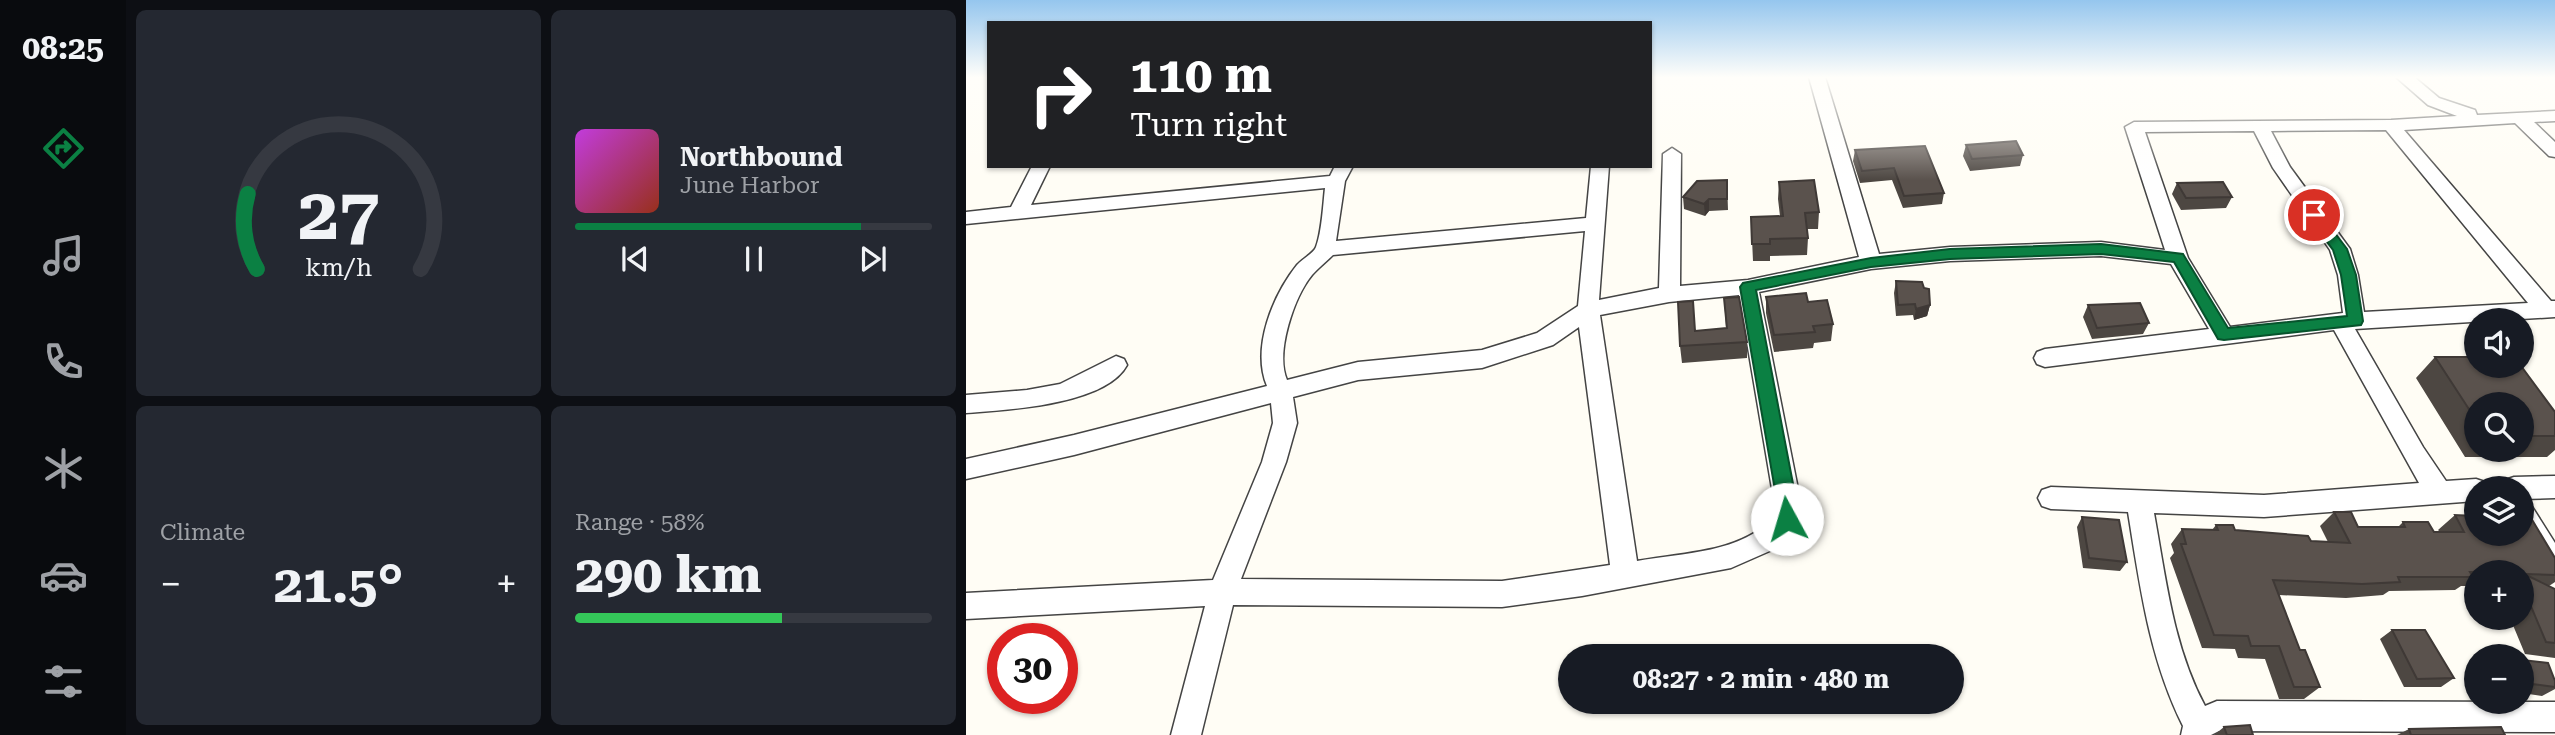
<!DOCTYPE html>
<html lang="en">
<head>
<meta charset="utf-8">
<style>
	:root { --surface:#171b24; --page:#242831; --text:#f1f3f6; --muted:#9ea1a6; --line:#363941; --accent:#0b8043 }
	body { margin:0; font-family:"Roboto Serif",serif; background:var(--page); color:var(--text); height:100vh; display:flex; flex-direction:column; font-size:26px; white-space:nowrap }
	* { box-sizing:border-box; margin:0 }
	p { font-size:23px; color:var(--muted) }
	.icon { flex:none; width:38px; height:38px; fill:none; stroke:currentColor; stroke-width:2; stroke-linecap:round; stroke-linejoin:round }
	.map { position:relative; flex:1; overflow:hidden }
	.details { display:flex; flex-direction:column; gap:10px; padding:10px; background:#0d0f14; width:840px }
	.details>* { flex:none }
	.hud { position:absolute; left:21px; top:21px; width:665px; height:147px; border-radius:0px; box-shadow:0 2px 5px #0004; background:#202124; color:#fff; overflow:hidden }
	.fabs { position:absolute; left:1498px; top:308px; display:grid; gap:14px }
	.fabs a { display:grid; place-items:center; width:70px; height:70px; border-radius:50%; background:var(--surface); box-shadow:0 2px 5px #0004; font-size:35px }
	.speed { position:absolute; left:21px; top:623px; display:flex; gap:14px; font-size:35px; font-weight:700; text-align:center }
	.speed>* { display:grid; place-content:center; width:91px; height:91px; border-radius:50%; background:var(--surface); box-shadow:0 2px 5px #0004; line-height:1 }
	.speed .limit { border:10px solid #d22; background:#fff; color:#111 }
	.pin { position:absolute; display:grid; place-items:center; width:60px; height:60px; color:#fff; margin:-30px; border:4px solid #fff; border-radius:50%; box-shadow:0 2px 7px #0007 }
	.me { position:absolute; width:77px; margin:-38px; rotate:354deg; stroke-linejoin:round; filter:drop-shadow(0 0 5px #0008) }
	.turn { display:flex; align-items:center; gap:24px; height:147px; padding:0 28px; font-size:32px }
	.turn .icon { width:91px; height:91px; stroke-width:2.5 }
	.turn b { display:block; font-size:49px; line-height:60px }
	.big { font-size:52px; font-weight:700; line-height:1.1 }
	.details .widget { flex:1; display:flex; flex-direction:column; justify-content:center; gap:10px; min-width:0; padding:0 24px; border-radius:10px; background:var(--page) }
	.details .dial { align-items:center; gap:0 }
	.dial svg { height:182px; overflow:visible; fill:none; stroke:var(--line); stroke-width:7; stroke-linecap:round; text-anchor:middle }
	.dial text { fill:var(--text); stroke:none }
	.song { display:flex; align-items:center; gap:21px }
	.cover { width:84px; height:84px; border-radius:10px; background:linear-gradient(135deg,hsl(290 70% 55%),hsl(10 70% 35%)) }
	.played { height:7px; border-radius:4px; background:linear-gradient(90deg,var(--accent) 80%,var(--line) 80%) }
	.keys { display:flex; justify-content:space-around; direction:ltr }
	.heat { display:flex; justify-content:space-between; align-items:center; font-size:38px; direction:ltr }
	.charge { height:10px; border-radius:5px; background:linear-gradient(90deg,#34c759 58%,var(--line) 0) }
	.details .tiles { flex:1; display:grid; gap:10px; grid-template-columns:repeat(2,1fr) }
	.trip { position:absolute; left:592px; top:644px; width:406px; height:70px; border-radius:35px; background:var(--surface); box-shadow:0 2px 5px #0004; font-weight:700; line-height:70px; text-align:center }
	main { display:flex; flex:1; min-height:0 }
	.dock { display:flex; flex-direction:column; width:126px; justify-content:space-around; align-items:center; background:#090b0e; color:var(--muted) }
	.dock .icon { width:49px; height:49px }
	.dock .current { color:var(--accent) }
	.dock b { font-size:32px; color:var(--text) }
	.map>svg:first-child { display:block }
</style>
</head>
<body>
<main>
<nav class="dock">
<b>08:25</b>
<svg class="icon current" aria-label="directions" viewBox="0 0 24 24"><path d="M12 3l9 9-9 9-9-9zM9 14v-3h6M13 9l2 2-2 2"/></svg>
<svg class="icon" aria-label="music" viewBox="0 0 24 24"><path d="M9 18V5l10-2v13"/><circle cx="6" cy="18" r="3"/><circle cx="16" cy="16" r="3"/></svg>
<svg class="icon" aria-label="phone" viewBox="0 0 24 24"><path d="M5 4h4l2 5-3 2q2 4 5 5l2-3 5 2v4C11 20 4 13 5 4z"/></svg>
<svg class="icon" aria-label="climate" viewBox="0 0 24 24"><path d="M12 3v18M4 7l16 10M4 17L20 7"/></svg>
<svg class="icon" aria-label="car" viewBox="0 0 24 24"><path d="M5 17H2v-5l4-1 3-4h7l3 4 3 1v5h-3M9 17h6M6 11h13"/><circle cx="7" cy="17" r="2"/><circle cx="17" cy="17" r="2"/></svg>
<svg class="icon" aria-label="filters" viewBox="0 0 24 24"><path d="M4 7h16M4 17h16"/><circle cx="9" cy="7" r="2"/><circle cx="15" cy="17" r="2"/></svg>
</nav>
<section class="details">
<div class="tiles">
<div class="widget dial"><svg viewBox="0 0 100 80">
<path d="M14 69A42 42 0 1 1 86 69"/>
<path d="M14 69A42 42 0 0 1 10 36" stroke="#0b8043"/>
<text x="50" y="56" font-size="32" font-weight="700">27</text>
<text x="50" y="72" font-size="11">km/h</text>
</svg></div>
<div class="widget">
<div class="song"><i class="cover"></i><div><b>Northbound</b><p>June Harbor</p></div></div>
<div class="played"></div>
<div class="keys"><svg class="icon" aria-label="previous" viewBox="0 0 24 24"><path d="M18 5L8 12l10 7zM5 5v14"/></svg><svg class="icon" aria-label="pause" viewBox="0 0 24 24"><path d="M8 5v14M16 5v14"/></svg><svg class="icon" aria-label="next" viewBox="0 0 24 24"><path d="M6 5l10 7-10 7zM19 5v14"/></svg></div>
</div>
<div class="widget"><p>Climate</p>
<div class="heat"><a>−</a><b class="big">21.5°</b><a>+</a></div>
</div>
<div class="widget"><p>Range · 58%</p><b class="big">290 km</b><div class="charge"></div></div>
</div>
</section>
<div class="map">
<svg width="1589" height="735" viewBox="0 0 1589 735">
	<rect width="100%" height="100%" fill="#fffdf5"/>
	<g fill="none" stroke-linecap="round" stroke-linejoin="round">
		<defs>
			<path id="minor" d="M 843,77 L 859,77 L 913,254 L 984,247 L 1135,242 L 1199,250 L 1159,127 L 1168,122 L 1425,120 L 1491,116 L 1462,105 L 1430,77 L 1448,77 L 1473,98 L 1509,110 L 1511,115 L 1589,111 L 1589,121 L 1568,122 L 1589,142 L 1589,157 L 1583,156 L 1549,123 L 1438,130 L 1585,301 L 1589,301 L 1589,317 L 1389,329 L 1457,447 L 1480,481 L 1510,479 L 1519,482 L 1522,488 L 1510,488 L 1510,501 L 1298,517 L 1188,513 C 1200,579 1207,646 1239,706 L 1251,701 L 1589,702 L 1589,732 L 1253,731 L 1245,735 L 1215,735 L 1217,726 C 1183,658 1174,586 1162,512 L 1085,509 L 1076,506 L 1072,498 L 1076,490 L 1085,487 L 1298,495 L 1453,483 L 1368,330 L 1079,367 L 1071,364 L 1068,358 L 1071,352 L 1079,349 L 1243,329 L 1205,264 L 1135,256 L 984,261 L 905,269 L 793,292 L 832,489 L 834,519 L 815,546 L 765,568 L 616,596 L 536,607 L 267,605 L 235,735 L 205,735 L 239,606 L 0,619 L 0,593 L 247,580 L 296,462 L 307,423 L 305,403 L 108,455 L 0,479 L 0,459 L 108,435 L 301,386 C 285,348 307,295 331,265 C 336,259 348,253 350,247 C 356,231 357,205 359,188 L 0,224 L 0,212 L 45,207 L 66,166 L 84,166 L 65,205 L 364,176 L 369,166 L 387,166 L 379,181 L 370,241 L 620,218 L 625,166 L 643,166 L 633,300 L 693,288 L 697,154 L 706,148 L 715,154 L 714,286 L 782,280 L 893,257 ZM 1420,130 L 1562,303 L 1398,312 L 1392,275 L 1384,249 L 1324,167 L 1305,131 ZM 1288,131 L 1307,168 L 1364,250 L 1372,275 L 1377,313 L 1264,327 L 1222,258 L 1179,132 ZM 619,231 L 612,306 L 571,333 L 516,350 L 392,362 L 321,380 C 309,353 328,297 346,275 C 352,268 360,262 367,255 ZM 773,295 L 806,489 L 808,516 C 778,553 715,553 671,561 L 634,315 L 703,302 ZM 613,327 L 644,565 L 536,581 L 275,579 L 320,462 L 331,423 L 327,397 L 392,380 L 516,368 L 587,345 Z
				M 150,356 L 158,359 L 161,365 C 140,405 40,410 0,413 L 0,395 L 61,390 L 94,384 Z
				M 1589,476 L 1589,498 L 1556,499 L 1556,488 L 1535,488 L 1539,480 L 1548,477 Z
				M 1556,502 L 1565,505 L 1589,543 L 1589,579 L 1579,576 L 1554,534 Z"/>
		</defs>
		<use href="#minor" stroke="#444" stroke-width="3"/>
		<use href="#minor" fill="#fff" fill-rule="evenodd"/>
	</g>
	<path fill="#4d4742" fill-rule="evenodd" d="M 1000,145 L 1057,155 L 1054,166 L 1004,171 L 997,156 Z
		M 889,150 L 978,193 L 976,204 L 937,208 L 926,180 L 894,183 L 887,161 Z
		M 761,180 L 762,210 L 743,211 L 739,216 L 718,209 L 717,197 Z
		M 813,182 L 853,212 L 852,229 L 841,229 L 842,238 L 841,255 L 804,256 L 804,261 L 787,261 L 785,217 L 814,216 L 812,199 Z
		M 1211,183 L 1266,197 L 1260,208 L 1215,210 L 1206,194 Z
		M 930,281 L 958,288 L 964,305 L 961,316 L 948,320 L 947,315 L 930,316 L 928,293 Z
		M 800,297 L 842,302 L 867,324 L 865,341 L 848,343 L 847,348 L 808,352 L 800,313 Z
		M 758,298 L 781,342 L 781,358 L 716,363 L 714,346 L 729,331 L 760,328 Z
		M 1122,305 L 1183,323 L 1177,334 L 1126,339 L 1117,317 Z
		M 1469,357 L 1589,412 L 1589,450 L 1581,457 L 1499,457 L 1450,378 ZM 1510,404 L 1556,404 L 1556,450 L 1510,450 Z
		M 1368,512 L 1392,527 L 1432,527 L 1437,522 L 1468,532 L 1474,532 L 1472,530 L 1489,515 L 1589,558 L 1589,582 L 1583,586 L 1589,589 L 1589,658 L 1559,654 L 1544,618 L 1556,618 L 1556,572 L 1510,572 L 1510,586 L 1495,586 L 1489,590 L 1423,591 L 1417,595 L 1380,598 L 1313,595 L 1334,650 L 1354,687 L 1338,699 L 1313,699 L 1299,659 L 1272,658 L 1269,649 L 1236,648 L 1204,558 L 1208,553 L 1205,544 L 1216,529 L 1246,530 L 1250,525 L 1269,530 L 1345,541 L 1362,542 L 1354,526 Z
		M 1116,517 L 1161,562 L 1154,571 L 1117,568 L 1111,527 Z
		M 1426,630 L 1488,678 L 1475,687 L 1438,687 L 1414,639 Z
		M 1556,660 L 1589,681 L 1589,689 L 1576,696 L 1556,693 Z
		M 1258,727 L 1287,735 L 1248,735 Z
		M 1443,729 L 1539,735 L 1431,735 Z"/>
	<path fill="#3f3936" d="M 743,199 L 743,211 L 739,216 L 738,204 Z
		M 964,305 L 961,316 L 948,320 L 950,309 Z"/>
	<path fill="#5a524d" stroke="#3f3936" stroke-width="2" d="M 1050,141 L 1057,155 L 1006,159 L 1000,145 Z
		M 959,146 L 978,193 L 938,196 L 928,168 L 896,171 L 889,150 Z
		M 761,180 L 761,199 L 743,199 L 738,204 L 717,197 L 731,181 Z
		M 848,180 L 853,212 L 839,213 L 842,238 L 804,239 L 804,244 L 786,244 L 785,217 L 817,216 L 813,182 Z
		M 1257,182 L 1266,197 L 1220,198 L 1211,183 Z
		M 930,281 L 956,282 L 958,288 L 963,289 L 964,305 L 950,309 L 949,304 L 932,305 Z
		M 840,293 L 842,302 L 861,300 L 867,324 L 847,326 L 849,332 L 808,335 L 800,297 Z
		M 773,297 L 781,342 L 714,346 L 712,302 L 727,301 L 729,331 L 761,328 L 758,298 Z
		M 1174,303 L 1183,323 L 1131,328 L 1122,305 Z
		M 1469,357 L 1510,357 L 1510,366 L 1555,366 L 1589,412 L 1589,436 L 1556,436 L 1556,404 L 1510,404 L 1510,420 Z
		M 1368,512 L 1385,512 L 1392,527 L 1439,527 L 1437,522 L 1462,522 L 1468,532 L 1498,532 L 1489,515 L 1510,516 L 1510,534 L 1556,534 L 1556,518 L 1565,518 L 1589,558 L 1589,575 L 1558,574 L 1589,589 L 1589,643 L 1580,642 L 1556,585 L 1556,572 L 1504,572 L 1507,577 L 1432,577 L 1434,582 L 1396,584 L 1307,580 L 1334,650 L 1339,650 L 1354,687 L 1328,687 L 1313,646 L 1285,646 L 1282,636 L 1248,635 L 1215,544 L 1220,544 L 1216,529 L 1252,530 L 1250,525 L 1267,525 L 1269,530 L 1342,536 L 1345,541 L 1384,543 Z
		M 1116,517 L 1153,520 L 1161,562 L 1123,558 Z
		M 1426,630 L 1459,630 L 1488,678 L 1451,679 Z
		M 1556,660 L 1582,663 L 1589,681 L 1589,687 L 1566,684 Z
		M 1284,725 L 1287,735 L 1261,735 L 1258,727 Z
		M 1535,727 L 1539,735 L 1445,735 L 1443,729 Z"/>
	<linearGradient id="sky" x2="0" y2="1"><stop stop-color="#95c6ee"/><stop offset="0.43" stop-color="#fffefa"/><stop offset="1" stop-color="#fffefa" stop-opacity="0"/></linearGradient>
	<rect width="1589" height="180" fill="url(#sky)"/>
	<path fill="#0b8043" stroke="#07532c" stroke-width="2" d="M 1348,210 L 1353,212 L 1381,249 L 1390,275 L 1397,321 L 1395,325 L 1258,340 L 1252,339 L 1208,262 L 1135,254 L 984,259 L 905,267 L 790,290 L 828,489 L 831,519 L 828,525 L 821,527 L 815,525 L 774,287 L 777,283 L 905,258 L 984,249 L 1135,244 L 1217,254 L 1262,328 L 1381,316 L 1375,275 L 1367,250 L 1341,215 Z"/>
</svg>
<div class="fabs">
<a><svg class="icon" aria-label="sound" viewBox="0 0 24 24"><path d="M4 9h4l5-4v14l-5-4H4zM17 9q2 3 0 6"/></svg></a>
<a><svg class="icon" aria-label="search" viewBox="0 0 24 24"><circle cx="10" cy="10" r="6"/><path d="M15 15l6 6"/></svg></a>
<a><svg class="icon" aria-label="layers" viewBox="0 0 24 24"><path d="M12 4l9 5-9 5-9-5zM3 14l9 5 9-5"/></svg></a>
<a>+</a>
<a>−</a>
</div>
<div class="speed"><div class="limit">30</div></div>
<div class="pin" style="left:1348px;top:215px;background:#d93025"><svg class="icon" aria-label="arrive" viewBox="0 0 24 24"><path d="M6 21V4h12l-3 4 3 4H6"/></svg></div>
<svg class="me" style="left:821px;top:519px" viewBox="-20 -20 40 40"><circle r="19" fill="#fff"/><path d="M0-13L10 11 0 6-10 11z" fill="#0b8043"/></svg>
<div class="trip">08:27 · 2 min · 480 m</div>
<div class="hud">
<div class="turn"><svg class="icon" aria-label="right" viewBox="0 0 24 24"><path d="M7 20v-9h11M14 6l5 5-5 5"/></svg><div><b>110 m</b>Turn right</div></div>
</div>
</div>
</main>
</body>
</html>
